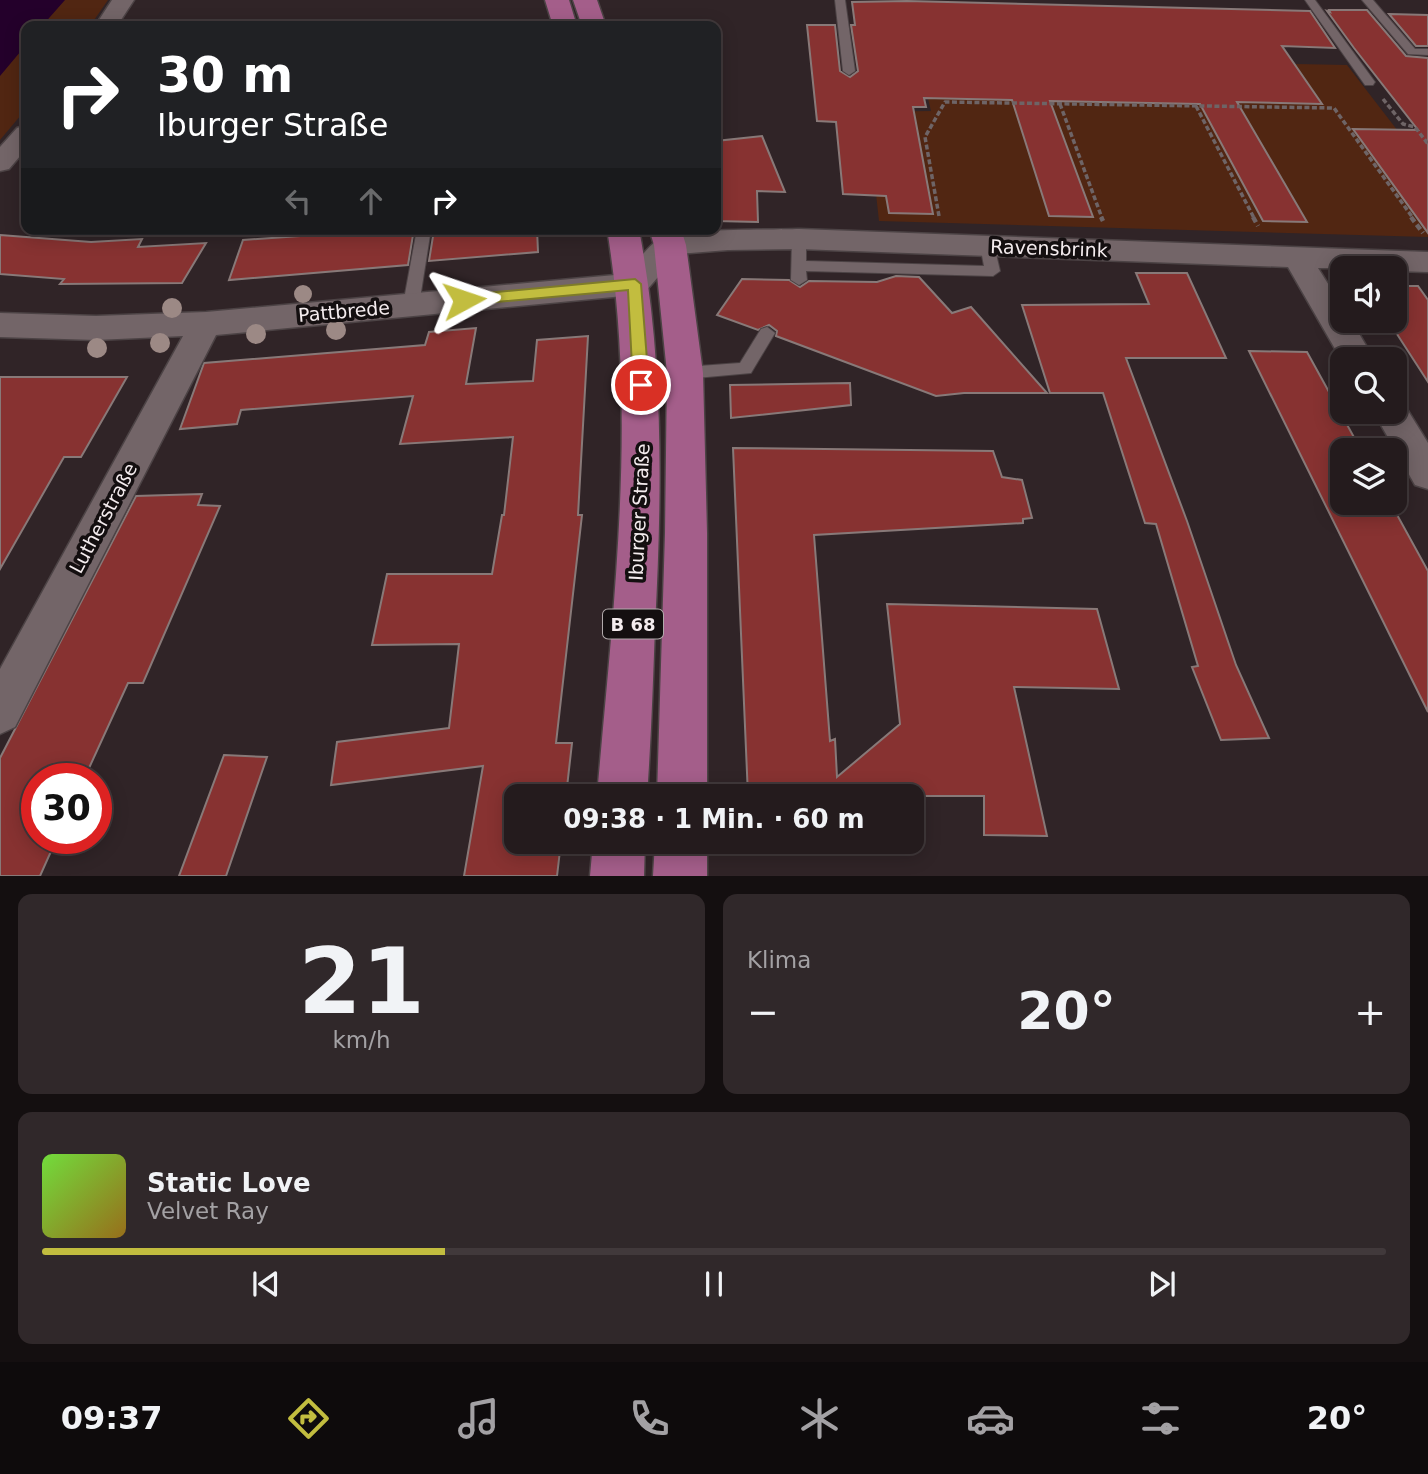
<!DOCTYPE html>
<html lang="de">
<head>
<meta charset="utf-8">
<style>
	:root { --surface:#241b1d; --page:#30282a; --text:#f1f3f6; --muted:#a3a1a4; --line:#41393b; --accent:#c2bd3f }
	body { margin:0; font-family:"DejaVu Sans",sans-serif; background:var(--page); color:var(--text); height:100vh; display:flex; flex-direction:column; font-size:26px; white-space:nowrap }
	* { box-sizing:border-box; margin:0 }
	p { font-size:23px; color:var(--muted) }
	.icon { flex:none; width:38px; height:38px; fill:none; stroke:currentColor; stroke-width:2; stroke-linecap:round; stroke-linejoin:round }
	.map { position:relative; height:876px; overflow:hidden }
	.side { display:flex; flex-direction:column; gap:18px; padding:18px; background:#140f10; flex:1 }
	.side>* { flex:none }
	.banner { position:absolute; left:21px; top:21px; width:700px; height:214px; border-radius:14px; box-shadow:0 4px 18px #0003,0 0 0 2px var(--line); background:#202124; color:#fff; overflow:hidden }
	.fabs { position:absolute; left:1330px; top:256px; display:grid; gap:14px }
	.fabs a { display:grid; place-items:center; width:77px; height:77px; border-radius:14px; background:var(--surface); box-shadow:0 4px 18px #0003,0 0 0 2px var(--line); font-size:35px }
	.speed { position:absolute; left:21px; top:763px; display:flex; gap:14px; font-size:35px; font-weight:700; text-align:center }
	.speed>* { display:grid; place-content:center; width:91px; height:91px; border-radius:50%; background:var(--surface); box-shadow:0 4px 18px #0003,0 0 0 2px var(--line); line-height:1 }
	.speed .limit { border:10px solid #d22; background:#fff; color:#111 }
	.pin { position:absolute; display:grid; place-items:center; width:60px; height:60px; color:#fff; margin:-30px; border:4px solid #fff; border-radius:50%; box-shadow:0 2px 7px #0007 }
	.me { position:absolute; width:77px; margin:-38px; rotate:85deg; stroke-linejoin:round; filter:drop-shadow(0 0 5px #0008) }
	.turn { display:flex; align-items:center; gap:24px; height:147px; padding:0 21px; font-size:32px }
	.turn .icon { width:91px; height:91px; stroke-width:2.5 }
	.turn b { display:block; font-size:49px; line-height:60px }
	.lanes { display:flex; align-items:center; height:66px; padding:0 21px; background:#0003; justify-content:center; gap:35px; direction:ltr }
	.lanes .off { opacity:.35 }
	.big { font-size:52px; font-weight:600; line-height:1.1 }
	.side .widget { flex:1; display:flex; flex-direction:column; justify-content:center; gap:10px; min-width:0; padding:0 24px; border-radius:14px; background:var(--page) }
	.side .dial { align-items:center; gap:0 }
	.dial b { font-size:91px; line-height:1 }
	.song { display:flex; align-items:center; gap:21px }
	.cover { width:84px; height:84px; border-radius:10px; background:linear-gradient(135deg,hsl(100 70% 55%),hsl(40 70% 35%)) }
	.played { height:7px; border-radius:4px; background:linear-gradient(90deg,var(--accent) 30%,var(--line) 30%) }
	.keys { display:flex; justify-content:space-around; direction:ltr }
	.heat { display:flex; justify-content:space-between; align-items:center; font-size:38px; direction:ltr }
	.side .tiles { flex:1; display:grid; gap:18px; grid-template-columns:1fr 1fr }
	.widget:last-child { grid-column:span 2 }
	.trip { position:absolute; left:504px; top:784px; width:420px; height:70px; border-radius:14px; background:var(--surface); box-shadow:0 4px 18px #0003,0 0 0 2px var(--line); font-weight:600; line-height:70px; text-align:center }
	.tabs { display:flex; height:112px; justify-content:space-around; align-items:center; background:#0e0b0c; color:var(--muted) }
	.tabs .icon { width:49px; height:49px }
	.tabs .on { color:var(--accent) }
	.tabs b { font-size:32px; color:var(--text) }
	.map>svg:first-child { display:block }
</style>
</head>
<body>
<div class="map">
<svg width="1428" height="876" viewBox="0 0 1428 876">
	<rect width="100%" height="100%" fill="#302427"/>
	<path fill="#512612" d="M 0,0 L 108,0 L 90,26 L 26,26 L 26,109 L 0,140 Z
		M 918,57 L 1347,65 L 1428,170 L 1428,237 L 879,221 L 867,112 L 931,111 Z"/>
	<path fill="#24002b" d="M 0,0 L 65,0 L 42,26 L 26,26 L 26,45 L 0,76 Z"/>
	<path fill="#873231" stroke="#887978" stroke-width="2" d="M 907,1 L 1310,11 L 1335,48 L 1282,46 L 1322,104 L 1237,102 L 1307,222 L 1263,221 L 1200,104 L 1050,101 L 1093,217 L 1049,216 L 1012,100 L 924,98 L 926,107 L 913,107 L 933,214 L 889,213 L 886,196 L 843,194 L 836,122 L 817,121 L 807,25 L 835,25 L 840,71 L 850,77 L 858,71 L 851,25 L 855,25 L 852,2 Z
		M 1329,10 L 1367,10 L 1406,56 L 1428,58 L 1428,233 L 1353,129 L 1418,130 L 1354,48 L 1327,11 L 1330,12 Z
		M 1389,14 L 1428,15 L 1428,46 L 1416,46 Z
		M 762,136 L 785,192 L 757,191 L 758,222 L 716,221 L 716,141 Z
		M 358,229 L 414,229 L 408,265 L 229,280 L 243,240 L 357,232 Z
		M 460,229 L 537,229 L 538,252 L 429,261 L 434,230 Z
		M 0,235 L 91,242 L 142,239 L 138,247 L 206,243 L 182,283 L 60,284 L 64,279 L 0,274 Z
		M 1136,273 L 1187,273 L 1226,358 L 1126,358 L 1187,521 L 1236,665 L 1269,738 L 1221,740 L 1192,667 L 1198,666 L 1156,524 L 1145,523 L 1103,393 L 1050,393 L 1022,305 L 1149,304 Z
		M 896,276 L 919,277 L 952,313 L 971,307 L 1047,393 L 964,393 L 936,396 L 776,336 L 777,331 L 769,325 L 758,330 L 717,315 L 742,279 L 789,280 L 800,287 L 809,281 L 877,282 Z
		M 1395,286 L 1418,286 L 1428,300 L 1428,382 L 1395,331 Z
		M 476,328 L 466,384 L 533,381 L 537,340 L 588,336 L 578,515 L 582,515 L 556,743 L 572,743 L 566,796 L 516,796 L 516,842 L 561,842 L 557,876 L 464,876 L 483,766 L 331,785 L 337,742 L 449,728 L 459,644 L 372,645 L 387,574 L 492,574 L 502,515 L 504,515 L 513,437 L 400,444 L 413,396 L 241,410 L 237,424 L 180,429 L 204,363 L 425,345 L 429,332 Z
		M 1249,351 L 1307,352 L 1361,450 L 1342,450 L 1342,502 L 1390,502 L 1428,571 L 1428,712 Z
		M 0,377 L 127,377 L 81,457 L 64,457 L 0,569 Z
		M 850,383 L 851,405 L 731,418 L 730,385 Z
		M 733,448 L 993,451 L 1002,477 L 1022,480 L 1032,518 L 1023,519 L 1023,523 L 814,535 L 830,741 L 835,739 L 837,777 L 900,724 L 887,604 L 1097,609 L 1119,689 L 1014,687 L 1047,836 L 984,835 L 984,796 L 748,796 Z
		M 202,494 L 198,505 L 220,506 L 143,683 L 128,683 L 84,779 L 37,779 L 37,838 L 57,838 L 40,876 L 0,876 L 0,758 L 136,496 Z
		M 224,755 L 267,757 L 226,876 L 179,876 Z"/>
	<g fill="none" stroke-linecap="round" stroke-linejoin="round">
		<defs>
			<path id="lane" d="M 835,0 L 845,0 L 855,71 L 849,75 L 843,71 Z
				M 1305,0 L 1315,0 L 1375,82 L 1373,85 L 1365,85 Z
				M 1362,0 L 1373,0 L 1415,49 L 1428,49 L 1428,55 L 1408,54 Z
				M 417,229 L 431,229 L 419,305 L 411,311 L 403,305 Z
				M 799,234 L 806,239 L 806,261 L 984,266 L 980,245 L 987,240 L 994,245 L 1000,271 L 993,276 L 806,271 L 807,280 L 799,285 L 791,280 L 792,239 Z
				M 767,327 L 775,333 L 751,373 L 685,379 L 679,378 L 677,373 L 685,367 L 740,363 L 761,329 Z"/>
			<path id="street" d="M 112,0 L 134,0 L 117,26 L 95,26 Z
				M 26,125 L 26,149 L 9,169 L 0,171 L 0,147 L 17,128 Z
				M 799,229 L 1428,252 L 1428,272 L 1395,271 L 1395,268 L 1318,268 L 1342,306 L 1342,320 L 1351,320 L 1374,359 L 1342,361 L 1288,267 L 799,249 L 728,250 L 678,254 L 645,292 L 634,295 L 216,335 L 15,727 L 0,734 L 0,669 L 183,336 L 96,340 L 0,337 L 0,313 L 96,316 L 206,312 L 626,274 C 636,263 647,247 659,239 C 675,228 775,230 799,229 Z
				M 1395,399 L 1402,401 L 1428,443 L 1428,489 L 1415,485 L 1373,411 L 1395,411 Z"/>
			<path id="primary" d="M 545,0 L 569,0 L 577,26 L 553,26 Z
				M 573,0 L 597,0 L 606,26 L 582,26 Z
				M 607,229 L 639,229 C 664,361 662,493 655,626 C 653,683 651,740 647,796 L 597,796 C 613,608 638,417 607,229 Z
				M 649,229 L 681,229 L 686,245 L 703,373 L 707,533 L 707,796 L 657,796 L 665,533 L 667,373 L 654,245 Z
				M 593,842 L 645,842 L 644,876 L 590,876 Z
				M 655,842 L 707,842 L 707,876 L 653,876 Z"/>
		</defs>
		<use href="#lane" stroke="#4c4345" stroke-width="2"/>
		<use href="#street" stroke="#4c4345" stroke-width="3"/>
		<use href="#primary" stroke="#4c4345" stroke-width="3"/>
		<path stroke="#6e6466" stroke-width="3.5" stroke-dasharray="5 2.5" stroke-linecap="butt" d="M 1383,99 L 1403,124 L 1415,127 L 1428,144
			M 1060,104 L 1102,218
			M 1196,106 L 1254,218
			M 939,216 L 925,137 L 945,102 L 1334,108 L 1413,218"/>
		<path stroke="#6e6466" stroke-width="4.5" stroke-dasharray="6 3.5" stroke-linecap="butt" d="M 1101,217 L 1103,221
			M 1253,217 L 1258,226
			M 1411,217 L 1423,233"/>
		<use href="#lane" fill="#736568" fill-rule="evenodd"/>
		<use href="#street" fill="#736568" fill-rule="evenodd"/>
		<use href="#primary" fill="#a45e8a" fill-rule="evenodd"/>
	</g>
	<g fill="#9c8985">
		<circle cx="303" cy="294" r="9"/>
		<circle cx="172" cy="308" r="10"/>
		<circle cx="336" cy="330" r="10"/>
		<circle cx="256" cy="334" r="10"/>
		<circle cx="160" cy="343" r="10"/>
		<circle cx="97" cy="348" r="10"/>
	</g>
	<path fill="#c2bd3f" stroke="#7e7b29" stroke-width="2" d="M 635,279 L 641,284 L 649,385 L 641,391 L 633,385 L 628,290 L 464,305 L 457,300 L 464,295 Z"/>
	<g text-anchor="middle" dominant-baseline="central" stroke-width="7" stroke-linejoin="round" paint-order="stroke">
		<rect fill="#140f10" stroke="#b1aaab" stroke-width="2" x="603" y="609.5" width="60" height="29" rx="5"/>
		<g font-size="18" font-weight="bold" fill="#f4ecee">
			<text x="633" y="624">B 68</text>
		</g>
		<g font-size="19" fill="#f4ecee" stroke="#140f10">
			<text transform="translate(1049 248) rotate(2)">Ravensbrink</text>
			<text transform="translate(344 311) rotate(-5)">Pattbrede</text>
			<text transform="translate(639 512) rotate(-87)">Iburger Straße</text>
			<text transform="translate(103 518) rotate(-62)">Lutherstraße</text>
		</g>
	</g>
</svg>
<div class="fabs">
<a><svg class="icon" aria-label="sound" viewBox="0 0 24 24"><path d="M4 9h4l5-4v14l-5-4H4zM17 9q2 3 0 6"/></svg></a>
<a><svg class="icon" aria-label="search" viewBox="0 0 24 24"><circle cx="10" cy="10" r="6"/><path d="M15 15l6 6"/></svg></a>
<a><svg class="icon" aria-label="layers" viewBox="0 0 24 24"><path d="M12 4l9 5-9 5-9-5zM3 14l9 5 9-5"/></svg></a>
</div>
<div class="speed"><div class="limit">30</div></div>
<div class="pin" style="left:641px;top:385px;background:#d93025"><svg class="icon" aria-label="arrive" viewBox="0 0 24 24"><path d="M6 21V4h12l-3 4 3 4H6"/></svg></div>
<svg class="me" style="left:464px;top:300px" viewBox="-20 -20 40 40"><path d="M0-17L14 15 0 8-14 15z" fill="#c2bd3f" stroke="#fff" stroke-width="4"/></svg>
<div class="trip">09:38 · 1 Min. · 60 m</div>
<div class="banner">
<div class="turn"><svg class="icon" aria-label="right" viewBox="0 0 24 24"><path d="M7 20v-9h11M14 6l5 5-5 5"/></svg><div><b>30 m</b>Iburger Straße</div></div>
<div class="lanes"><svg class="icon off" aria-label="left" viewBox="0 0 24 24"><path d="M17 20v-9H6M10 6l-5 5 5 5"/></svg><svg class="icon off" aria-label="ahead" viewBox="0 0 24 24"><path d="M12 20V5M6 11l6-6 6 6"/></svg><svg class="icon" aria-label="right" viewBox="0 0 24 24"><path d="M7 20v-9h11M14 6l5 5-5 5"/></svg></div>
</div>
</div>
<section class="side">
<div class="tiles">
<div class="widget dial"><b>21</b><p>km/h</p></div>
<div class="widget"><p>Klima</p>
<div class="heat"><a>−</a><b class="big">20°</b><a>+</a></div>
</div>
<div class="widget">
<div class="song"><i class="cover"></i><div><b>Static Love</b><p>Velvet Ray</p></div></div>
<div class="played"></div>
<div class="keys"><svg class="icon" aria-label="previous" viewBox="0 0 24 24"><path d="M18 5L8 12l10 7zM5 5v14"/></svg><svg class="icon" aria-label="pause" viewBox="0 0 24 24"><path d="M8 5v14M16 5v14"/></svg><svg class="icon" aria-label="next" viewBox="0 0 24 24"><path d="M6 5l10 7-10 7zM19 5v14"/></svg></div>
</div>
</div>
</section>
<nav class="tabs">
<b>09:37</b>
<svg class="icon on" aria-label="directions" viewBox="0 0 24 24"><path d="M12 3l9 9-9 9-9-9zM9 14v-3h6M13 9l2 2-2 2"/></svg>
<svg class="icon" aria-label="music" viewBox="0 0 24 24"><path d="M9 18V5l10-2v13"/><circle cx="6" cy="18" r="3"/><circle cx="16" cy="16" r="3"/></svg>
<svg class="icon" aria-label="phone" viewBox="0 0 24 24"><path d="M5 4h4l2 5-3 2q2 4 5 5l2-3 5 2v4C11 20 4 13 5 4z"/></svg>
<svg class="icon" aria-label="climate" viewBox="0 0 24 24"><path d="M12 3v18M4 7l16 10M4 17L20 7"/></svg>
<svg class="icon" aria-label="car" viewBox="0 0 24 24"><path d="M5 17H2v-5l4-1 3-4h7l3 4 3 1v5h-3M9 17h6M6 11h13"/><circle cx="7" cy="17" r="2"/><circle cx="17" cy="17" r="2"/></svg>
<svg class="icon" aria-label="filters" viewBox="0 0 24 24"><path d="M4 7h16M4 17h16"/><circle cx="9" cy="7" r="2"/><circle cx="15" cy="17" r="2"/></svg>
<b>20°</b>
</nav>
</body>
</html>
